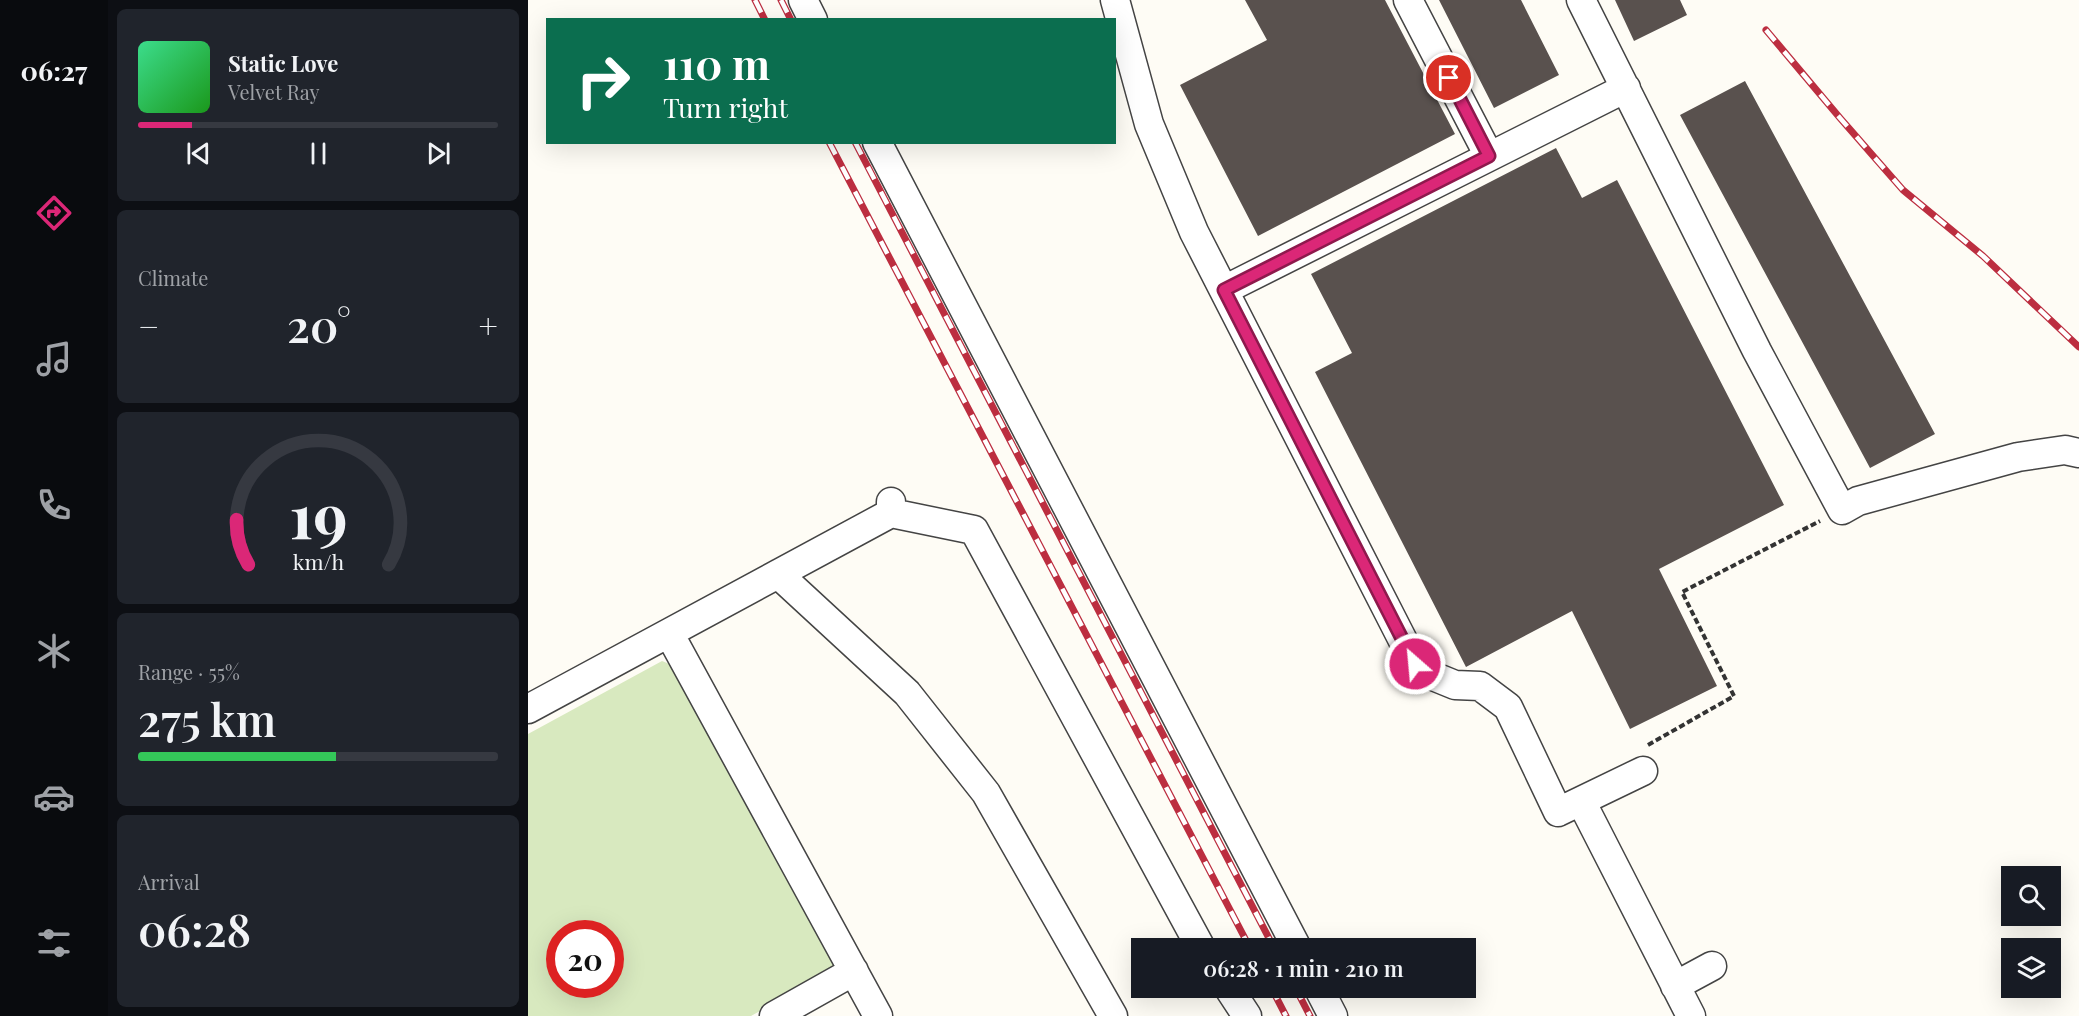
<!DOCTYPE html>
<html lang="en">
<head>
<meta charset="utf-8">
<style>
	:root { --surface:#171b24; --page:#20242c; --text:#f1f3f6; --muted:#9ea1a6; --line:#363941; --accent:#db2777 }
	body { margin:0; font-family:"Playfair Display",serif; background:var(--page); color:var(--text); height:100vh; display:flex; flex-direction:column; font-size:22px; white-space:nowrap }
	* { box-sizing:border-box; margin:0 }
	p { font-size:20px; color:var(--muted) }
	.icon { flex:none; width:33px; height:33px; fill:none; stroke:currentColor; stroke-width:2; stroke-linecap:round; stroke-linejoin:round }
	.map { position:relative; flex:1; overflow:hidden }
	.side { display:flex; flex-direction:column; gap:9px; padding:9px; background:#0d0f14; width:420px }
	.side>* { flex:none }
	.guide { position:absolute; left:18px; top:18px; width:570px; height:126px; border-radius:0px; box-shadow:0 6px 24px #0002; background:#0b6e4f; color:#fff; overflow:hidden }
	.buttons { position:absolute; left:1473px; top:866px; display:grid; gap:12px }
	.buttons a { display:grid; place-items:center; width:60px; height:60px; border-radius:0px; background:var(--surface); box-shadow:0 6px 24px #0002; font-size:30px }
	.speed { position:absolute; left:18px; top:920px; display:flex; gap:12px; font-size:30px; font-weight:700; text-align:center }
	.speed>* { display:grid; place-content:center; width:78px; height:78px; border-radius:50%; background:var(--surface); box-shadow:0 6px 24px #0002; line-height:1 }
	.speed .limit { border:9px solid #d22; background:#fff; color:#111 }
	.pin { position:absolute; display:grid; place-items:center; width:51px; height:51px; color:#fff; margin:-26px; border:3px solid #fff; border-radius:50%; box-shadow:0 2px 6px #0007 }
	.me { position:absolute; width:66px; margin:-33px; rotate:333deg; stroke-linejoin:round; filter:drop-shadow(0 0 4px #0008) }
	.turn { display:flex; align-items:center; gap:21px; height:126px; padding:0 18px; font-size:27px }
	.turn .icon { width:78px; height:78px; stroke-width:2.5 }
	.turn b { display:block; font-size:42px; line-height:51px }
	.big { font-size:45px; font-weight:600; line-height:1.1 }
	.side .tile { flex:1; display:flex; flex-direction:column; justify-content:center; gap:9px; min-width:0; padding:0 21px; border-radius:9px; background:var(--page) }
	.side .dial { align-items:center; gap:0 }
	.dial svg { height:156px; overflow:visible; fill:none; stroke:var(--line); stroke-width:7; stroke-linecap:round; text-anchor:middle }
	.dial text { fill:var(--text); stroke:none }
	.song { display:flex; align-items:center; gap:18px }
	.cover { width:72px; height:72px; border-radius:9px; background:linear-gradient(135deg,hsl(150 70% 55%),hsl(120 70% 35%)) }
	.played { height:6px; border-radius:3px; background:linear-gradient(90deg,var(--accent) 15%,var(--line) 15%) }
	.keys { display:flex; justify-content:space-around; direction:ltr }
	.heat { display:flex; justify-content:space-between; align-items:center; font-size:33px; direction:ltr }
	.charge { height:9px; border-radius:4px; background:linear-gradient(90deg,#34c759 55%,var(--line) 0) }
	.trip { position:absolute; left:603px; top:938px; width:345px; height:60px; border-radius:0px; background:var(--surface); box-shadow:0 6px 24px #0002; font-weight:600; line-height:60px; text-align:center }
	main { display:flex; flex:1; min-height:0 }
	.dock { display:flex; flex-direction:column; width:108px; justify-content:space-around; align-items:center; background:#090b0e; color:var(--muted) }
	.dock .icon { width:42px; height:42px }
	.dock .on { color:var(--accent) }
	.dock b { font-size:27px; color:var(--text) }
	.map>svg:first-child { display:block }
</style>
</head>
<body>
<main>
<nav class="dock">
<b>06:27</b>
<svg class="icon on" aria-label="directions" viewBox="0 0 24 24"><path d="M12 3l9 9-9 9-9-9zM9 14v-3h6M13 9l2 2-2 2"/></svg>
<svg class="icon" aria-label="music" viewBox="0 0 24 24"><path d="M9 18V5l10-2v13"/><circle cx="6" cy="18" r="3"/><circle cx="16" cy="16" r="3"/></svg>
<svg class="icon" aria-label="phone" viewBox="0 0 24 24"><path d="M5 4h4l2 5-3 2q2 4 5 5l2-3 5 2v4C11 20 4 13 5 4z"/></svg>
<svg class="icon" aria-label="climate" viewBox="0 0 24 24"><path d="M12 3v18M4 7l16 10M4 17L20 7"/></svg>
<svg class="icon" aria-label="car" viewBox="0 0 24 24"><path d="M5 17H2v-5l4-1 3-4h7l3 4 3 1v5h-3M9 17h6M6 11h13"/><circle cx="7" cy="17" r="2"/><circle cx="17" cy="17" r="2"/></svg>
<svg class="icon" aria-label="filters" viewBox="0 0 24 24"><path d="M4 7h16M4 17h16"/><circle cx="9" cy="7" r="2"/><circle cx="15" cy="17" r="2"/></svg>
</nav>
<section class="side">
<div class="tile">
<div class="song"><i class="cover"></i><div><b>Static Love</b><p>Velvet Ray</p></div></div>
<div class="played"></div>
<div class="keys"><svg class="icon" aria-label="previous" viewBox="0 0 24 24"><path d="M18 5L8 12l10 7zM5 5v14"/></svg><svg class="icon" aria-label="pause" viewBox="0 0 24 24"><path d="M8 5v14M16 5v14"/></svg><svg class="icon" aria-label="next" viewBox="0 0 24 24"><path d="M6 5l10 7-10 7zM19 5v14"/></svg></div>
</div>
<div class="tile"><p>Climate</p>
<div class="heat"><a>−</a><b class="big">20°</b><a>+</a></div>
</div>
<div class="tile dial"><svg viewBox="0 0 100 80">
<path d="M14 69A42 42 0 1 1 86 69"/>
<path d="M14 69A42 42 0 0 1 8 46" stroke="#db2777"/>
<text x="50" y="56" font-size="32" font-weight="700">19</text>
<text x="50" y="72" font-size="11">km/h</text>
</svg></div>
<div class="tile"><p>Range · 55%</p><b class="big">275 km</b><div class="charge"></div></div>
<div class="tile"><p>Arrival</p><b class="big">06:28</b></div>
</section>
<div class="map">
<svg width="1551" height="1016" viewBox="0 0 1551 1016">
	<rect width="100%" height="100%" fill="#fefcf5"/>
	<path fill="#d8e9bf" fill-rule="evenodd" d="M 134,661 L 144,665 L 306,953 L 305,966 L 297,975 L 223,1016 L 0,1016 L 0,734 ZM 32,933 L 82,933 L 82,984 L 32,984 Z"/>
	<path fill="#59514e" d="M 717,0 L 857,0 L 927,134 L 730,236 L 652,85 L 739,40 Z
		M 911,0 L 993,0 L 1031,75 L 966,108 Z
		M 1087,0 L 1152,0 L 1159,15 L 1106,41 Z
		M 1217,81 L 1407,434 L 1342,468 L 1152,115 Z
		M 1028,148 L 1054,198 L 1089,180 L 1256,505 L 1131,569 L 1189,686 L 1102,729 L 1044,611 L 938,667 L 787,372 L 824,353 L 783,274 Z"/>
	<g fill="none" stroke-linecap="round" stroke-linejoin="round">
		<defs>
			<path id="minor" d="M 275,0 L 285,20
				M 587,0 L 621,124 L 666,232 L 887,664 L 900,674 L 927,685 L 952,686 L 980,707 L 1030,812 L 1115,771
				M 880,0 L 961,156
				M 1053,0 L 1229,351 L 1314,510 L 1330,501 L 1490,457 L 1537,450 L 1551,453
				M 349,142 L 769,948
				M 696,290 L 1098,88
				M 363,513 L 446,530 L 673,948
				M 250,574 L 379,693 L 458,793 L 585,1016
				M 141,633 L 350,1016
				M 0,709 L 363,513 L 363,502
				M 1053,801 L 1163,1016
				M 1147,986 L 1184,966
				M 700,987 L 719,1016
				M 790,987 L 805,1016
				M 246,1016 L 326,971"/>
		</defs>
		<use href="#minor" stroke="#444" stroke-width="31"/>
		<path stroke="#333" stroke-width="4" stroke-dasharray="6 3" stroke-linecap="butt" d="M 1120,745 L 1206,696 L 1154,592 L 1292,521"/>
		<use href="#minor" stroke="#fff" stroke-width="28"/>
		<defs>
			<path id="rail" d="M 227,0 L 237,20
				M 253,0 L 263,20
				M 1238,30 L 1312,118 L 1375,190 L 1455,256 L 1551,347
				M 301,142 L 722,948
				M 327,142 L 746,948
				M 743,987 L 758,1016
				M 767,987 L 782,1016"/>
		</defs>
		<use href="#rail" stroke="#bc2e40" stroke-width="7"/>
		<use href="#rail" stroke="#fff" stroke-width="4.5" stroke-dasharray="14" stroke-linecap="butt"/>
	</g>
	<g fill="none" stroke-linecap="round" stroke-linejoin="round">
		<defs>
			<path id="route" d="M 887,664 L 696,290 L 961,156 L 921,78"/>
		</defs>
		<use href="#route" stroke="#8e194d" stroke-width="15"/>
		<use href="#route" stroke="#db2777" stroke-width="10"/>
	</g>
</svg>
<div class="buttons">
<a><svg class="icon" aria-label="search" viewBox="0 0 24 24"><circle cx="10" cy="10" r="6"/><path d="M15 15l6 6"/></svg></a>
<a><svg class="icon" aria-label="layers" viewBox="0 0 24 24"><path d="M12 4l9 5-9 5-9-5zM3 14l9 5 9-5"/></svg></a>
</div>
<div class="speed"><div class="limit">20</div></div>
<div class="pin" style="left:921px;top:78px;background:#d93025"><svg class="icon" aria-label="arrive" viewBox="0 0 24 24"><path d="M6 21V4h12l-3 4 3 4H6"/></svg></div>
<svg class="me" style="left:887px;top:664px" viewBox="-20 -20 40 40"><circle r="17" fill="#db2777" stroke="#fff" stroke-width="3"/><path d="M0-11L8 9 0 5-8 9z" fill="#fff"/></svg>
<div class="trip">06:28 · 1 min · 210 m</div>
<div class="guide">
<div class="turn"><svg class="icon" aria-label="right" viewBox="0 0 24 24"><path d="M7 20v-9h11M14 6l5 5-5 5"/></svg><div><b>110 m</b>Turn right</div></div>
</div>
</div>
</main>
</body>
</html>
